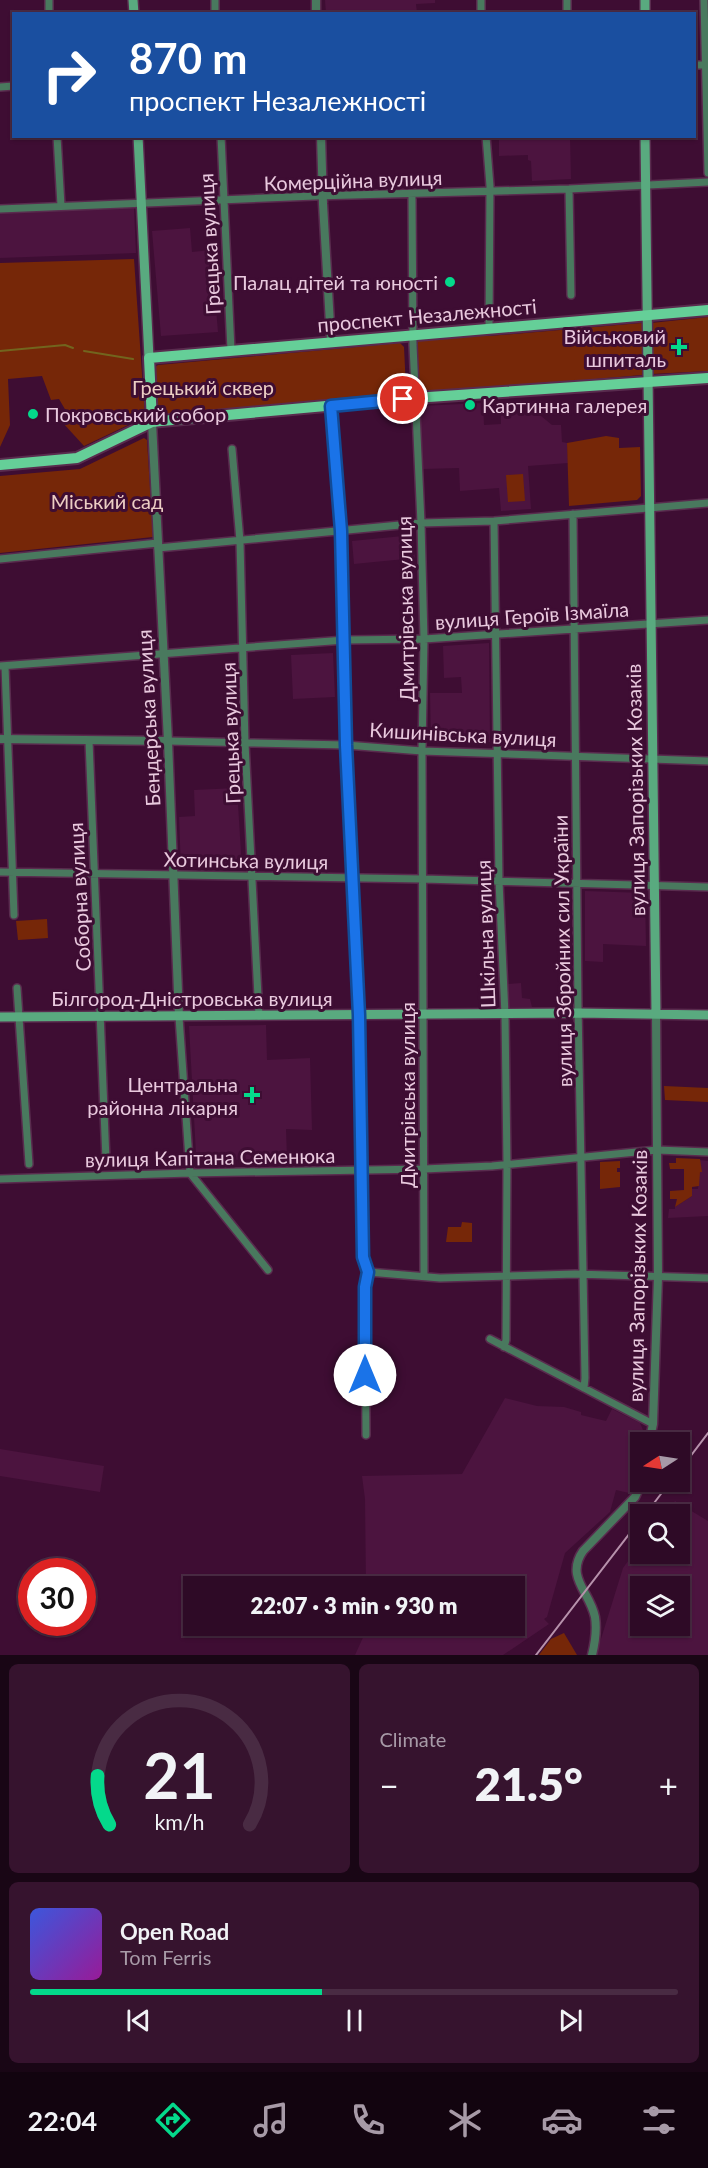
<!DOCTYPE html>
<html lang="en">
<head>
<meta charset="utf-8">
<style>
	:root { --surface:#2e0a26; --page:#36132e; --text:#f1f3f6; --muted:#a79aa7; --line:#492b43; --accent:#04d98b }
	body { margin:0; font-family:Lato,sans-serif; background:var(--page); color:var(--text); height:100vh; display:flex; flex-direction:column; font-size:22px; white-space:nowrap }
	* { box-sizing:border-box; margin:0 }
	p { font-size:20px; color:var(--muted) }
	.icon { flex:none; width:33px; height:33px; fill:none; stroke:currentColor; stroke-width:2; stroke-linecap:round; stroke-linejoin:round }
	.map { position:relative; height:1655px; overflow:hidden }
	.sheet { display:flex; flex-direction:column; gap:9px; padding:9px; background:#190615; flex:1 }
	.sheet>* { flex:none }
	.hud { position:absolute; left:12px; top:12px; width:684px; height:126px; border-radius:0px; box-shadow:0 2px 4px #0004,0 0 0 2px var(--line); background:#1a4fa0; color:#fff; overflow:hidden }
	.needle { width:39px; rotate:258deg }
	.tools { position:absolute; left:630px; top:1432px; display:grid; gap:12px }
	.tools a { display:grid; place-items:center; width:60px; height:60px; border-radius:0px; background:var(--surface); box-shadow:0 2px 4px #0004,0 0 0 2px var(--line); font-size:30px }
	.speed { position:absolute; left:18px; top:1558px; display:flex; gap:12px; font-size:30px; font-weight:700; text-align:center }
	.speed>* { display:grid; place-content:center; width:78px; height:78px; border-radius:50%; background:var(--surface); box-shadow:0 2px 4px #0004,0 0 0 2px var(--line); line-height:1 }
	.speed .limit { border:9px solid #d22; background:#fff; color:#111 }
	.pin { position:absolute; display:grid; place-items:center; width:51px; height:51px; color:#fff; margin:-26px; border:3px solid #fff; border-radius:50%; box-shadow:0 2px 6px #0007 }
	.me { position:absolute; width:66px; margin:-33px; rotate:0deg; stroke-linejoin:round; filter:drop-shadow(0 0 4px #0008) }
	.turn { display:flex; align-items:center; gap:21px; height:126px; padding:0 18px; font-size:27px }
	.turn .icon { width:78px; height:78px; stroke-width:2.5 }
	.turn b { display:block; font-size:42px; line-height:51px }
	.big { font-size:45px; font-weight:800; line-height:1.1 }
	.sheet .tile { flex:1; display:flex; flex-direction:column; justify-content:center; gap:9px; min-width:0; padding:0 21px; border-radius:9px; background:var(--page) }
	.sheet .dial { align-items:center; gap:0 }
	.dial svg { height:156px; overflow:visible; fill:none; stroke:var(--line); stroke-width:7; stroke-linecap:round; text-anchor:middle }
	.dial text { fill:var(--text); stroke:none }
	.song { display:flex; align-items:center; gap:18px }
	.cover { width:72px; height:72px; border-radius:9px; background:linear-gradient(135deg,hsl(230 70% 55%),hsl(300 70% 35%)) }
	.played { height:6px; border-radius:3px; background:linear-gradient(90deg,var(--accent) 45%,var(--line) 45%) }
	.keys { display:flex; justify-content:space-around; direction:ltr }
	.heat { display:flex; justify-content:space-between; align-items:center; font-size:33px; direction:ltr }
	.sheet .tiles { flex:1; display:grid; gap:9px; grid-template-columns:1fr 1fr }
	.tile:last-child { grid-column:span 2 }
	.trip { position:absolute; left:183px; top:1576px; width:342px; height:60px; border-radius:0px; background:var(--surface); box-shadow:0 2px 4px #0004,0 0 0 2px var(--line); font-weight:800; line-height:60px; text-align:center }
	.tab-bar { display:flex; height:96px; justify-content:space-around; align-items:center; background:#12040f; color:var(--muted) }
	.tab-bar .icon { width:42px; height:42px }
	.tab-bar .on { color:var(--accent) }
	.tab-bar b { font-size:27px; color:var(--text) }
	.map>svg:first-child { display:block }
</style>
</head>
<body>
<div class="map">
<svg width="708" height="1655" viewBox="0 0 708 1655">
	<rect width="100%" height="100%" fill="#3e0d33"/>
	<path fill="#4c143f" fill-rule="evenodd" d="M 325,0 L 435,0 L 435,3 L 416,4 L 417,13 L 326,14 Z
		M 499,137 L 570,137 L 571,179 L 532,181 L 531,161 L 528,160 L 528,155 L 499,156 Z
		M 134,208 L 136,253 L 0,258 L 0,213 Z
		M 190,228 L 192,252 L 211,250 L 218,332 L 161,336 L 152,231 Z
		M 539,401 L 541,416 L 552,425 L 561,425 L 562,442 L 567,443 L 568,463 L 528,466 L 531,509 L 501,511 L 499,488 L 460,491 L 459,468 L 423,469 L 420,406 L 483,403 L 484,425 L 501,424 L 501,404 Z
		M 413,535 L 415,558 L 354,564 L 352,541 Z
		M 489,643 L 490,742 L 431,742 L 430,693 L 462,693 L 461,677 L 444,678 L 443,646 Z
		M 333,653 L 335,697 L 293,699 L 291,655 Z
		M 237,788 L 242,869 L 181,868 L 179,817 L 195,816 L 194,790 Z
		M 585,891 L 645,893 L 646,946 L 603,944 L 603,962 L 585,961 Z
		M 521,983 L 522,998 L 530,999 L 532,1007 L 509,1007 L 508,984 Z
		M 266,1025 L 267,1060 L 310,1058 L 312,1130 L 286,1129 L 287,1158 L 200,1161 L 196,1154 L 189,1026 Z
		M 700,1160 L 708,1161 L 708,1216 L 668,1218 L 669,1209 L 675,1209 L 675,1207 L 692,1196 L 692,1189 L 698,1189 Z
		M 505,1398 L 537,1406 L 564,1407 L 581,1412 L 581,1415 L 606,1421 L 612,1409 L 640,1423 L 643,1430 L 629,1493 L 616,1490 L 610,1512 L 565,1553 L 547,1617 L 544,1619 L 549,1624 L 503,1655 L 355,1655 L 366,1631 L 366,1626 L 514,1626 L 514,1587 L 366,1587 L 365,1499 L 362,1476 L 462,1474 Z
		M 0,1449 L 104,1466 L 100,1492 L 0,1476 Z
		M 675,1501 L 708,1521 L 708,1655 L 596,1655 L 623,1568 L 640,1545 L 640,1554 L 680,1554 L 680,1515 L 664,1515 ZM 640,1587 L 680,1587 L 680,1626 L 640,1626 Z"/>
	<path fill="#762708" d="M 134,259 L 145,417 L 84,446 L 63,423 L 66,411 L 59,399 L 51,400 L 42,376 L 8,379 L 10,425 L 0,447 L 0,263 Z
		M 708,317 L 708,371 L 652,374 L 651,323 Z
		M 641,323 L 643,325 L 644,372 L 642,375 L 492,388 L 414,398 L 413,334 L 489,336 Z
		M 400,343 L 404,347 L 406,389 L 403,394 L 161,417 L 157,412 L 155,367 L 158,365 Z
		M 606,436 L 619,438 L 619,448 L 640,447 L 641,496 L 637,500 L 569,506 L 567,443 Z
		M 144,438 L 147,440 L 153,537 L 0,553 L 0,476 L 80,469 Z
		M 523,474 L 525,501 L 508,502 L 506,475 Z
		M 47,919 L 48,938 L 18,940 L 16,921 Z
		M 664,1086 L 708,1088 L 708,1102 L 665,1100 Z
		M 676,1158 L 700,1159 L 702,1172 L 700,1172 L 699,1186 L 692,1187 L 692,1196 L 675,1207 L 677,1199 L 670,1199 L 670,1191 L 684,1190 L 684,1169 L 670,1169 L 669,1163 L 676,1163 Z
		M 620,1161 L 620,1168 L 617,1168 L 617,1172 L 620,1172 L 620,1187 L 600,1189 L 600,1162 Z
		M 462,1222 L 472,1223 L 472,1242 L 446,1242 L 448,1227 L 461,1227 Z
		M 564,1633 L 577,1655 L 539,1655 L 551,1639 Z"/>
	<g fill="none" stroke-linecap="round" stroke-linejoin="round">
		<path stroke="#72651e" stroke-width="2" d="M 0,351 L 65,345 L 73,348
			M 84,351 L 133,359"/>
		<defs>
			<path id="minor" d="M 49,0 L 49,14
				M 215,0 L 215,14
				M 481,0 L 481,14
				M 567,0 L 567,14
				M 704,0 L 708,173
				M 694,65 L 708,65
				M 0,87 L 14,86
				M 57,136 L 61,206
				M 221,136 L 231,350
				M 486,136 L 490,186 L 489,327
				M 569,189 L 571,295
				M 412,194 L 413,345 L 421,523 L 424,639 L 422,751 L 424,1276
				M 0,209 L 315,196 L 569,189 L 708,182
				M 331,406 L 341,531 L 346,745 L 359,1015 L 360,1170 L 364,1257 L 368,1272 L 365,1287 L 366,1435
				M 232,449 L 240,541 L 245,743 L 259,1016
				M 573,514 L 578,1006 L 585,1378 L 584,1388
				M 494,521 L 499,881 L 505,1015 L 507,1164 L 506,1340 L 504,1347
				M 158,548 L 421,523 L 494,521 L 708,503
				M 0,559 L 158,543
				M 0,666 L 345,640 L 424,639 L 708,620
				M 5,666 L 14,915
				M 89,741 L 106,1160
				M 168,741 L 346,745 L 422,751 L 708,761
				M 0,872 L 423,879 L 708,887
				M 17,988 L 29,1164
				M 179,1017 L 190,1173 L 268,1270
				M 0,1179 L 190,1173 L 424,1169 L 492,1166 L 657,1150 L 708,1152
				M 368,1272 L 440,1278 L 575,1274 L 708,1278
				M 490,1339 L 653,1424"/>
			<path id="tertiary" d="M 316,0 L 316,14
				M 321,136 L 323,204 L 331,341
				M 152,422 L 168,741 L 179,1017
				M 0,739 L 168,741
				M 649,1443 L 653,1424 L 658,1277 L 656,1014
				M 592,1655 C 595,1643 597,1630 595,1617 C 590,1592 565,1577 583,1551 L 635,1497 L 642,1482"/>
			<path id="secondary" d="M 133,0 L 134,14
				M 645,14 L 645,0
				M 138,136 L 149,358
				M 645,136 L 656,1014
				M 0,1017 L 578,1013 L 708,1015"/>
			<path id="primary" d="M 152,422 L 149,358 L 708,310
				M 0,465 L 77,458 L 152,422 L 161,421 L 414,398 L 708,378"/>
		</defs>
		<use href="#minor" stroke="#592b4e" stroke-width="10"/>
		<use href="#tertiary" stroke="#592b4e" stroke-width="11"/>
		<use href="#secondary" stroke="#592b4e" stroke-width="12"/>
		<use href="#primary" stroke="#592b4e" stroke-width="14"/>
		<use href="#minor" stroke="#49795e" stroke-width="7"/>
		<use href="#tertiary" stroke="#49795e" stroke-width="8"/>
		<use href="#secondary" stroke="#59aa7f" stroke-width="9"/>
		<use href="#primary" stroke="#65cf98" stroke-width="10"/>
		<path stroke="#b792ac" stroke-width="2" d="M 680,1470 L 708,1433
			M 645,1515 L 670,1482
			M 536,1655 L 640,1520"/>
	</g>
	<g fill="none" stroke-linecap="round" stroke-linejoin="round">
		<defs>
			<path id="route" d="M 365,1375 L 365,1287 L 368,1272 L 363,1257 L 359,1015 L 346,745 L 341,531 L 331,406 L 403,399"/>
		</defs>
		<use href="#route" stroke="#114b97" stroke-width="15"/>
		<use href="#route" stroke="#1a73e8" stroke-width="10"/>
	</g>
	<g fill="#04d98b" stroke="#3e0d33" stroke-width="2">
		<circle cx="450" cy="282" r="6"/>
		<path d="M676 338h6v6h6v6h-6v6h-6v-6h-6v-6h6z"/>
		<circle cx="470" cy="405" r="6"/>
		<circle cx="33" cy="414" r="6"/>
		<path d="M249 1086h6v6h6v6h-6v6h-6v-6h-6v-6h6z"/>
	</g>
	<g text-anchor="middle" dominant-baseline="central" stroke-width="6" stroke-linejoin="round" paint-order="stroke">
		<g font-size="20" fill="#e9c9de" stroke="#3e0d33">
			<text transform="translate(353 180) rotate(-2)">Комерційна вулиця</text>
			<text transform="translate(209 244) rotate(-93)">Грецька вулиця</text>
			<text transform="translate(427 315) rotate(-5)">проспект Незалежності</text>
			<text transform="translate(405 609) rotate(-91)">Дмитрівська вулиця</text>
			<text transform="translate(532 615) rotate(-4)">вулиця Героїв Ізмаїла</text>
			<text transform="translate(148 718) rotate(-93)">Бендерська вулиця</text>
			<text transform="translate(230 733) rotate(-92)">Грецька вулиця</text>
			<text transform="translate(463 734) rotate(3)">Кишинівська вулиця</text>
			<text transform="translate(635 790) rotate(-91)">вулиця Запорізьких Козаків</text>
			<text transform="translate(246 860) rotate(1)">Хотинська вулиця</text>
			<text transform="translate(79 897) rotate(-93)">Соборна вулиця</text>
			<text transform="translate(485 934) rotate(-92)">Шкільна вулиця</text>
			<text transform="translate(562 951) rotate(-91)">вулиця Збройних сил України</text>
			<text x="192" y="998">Білгород-Дністровська вулиця</text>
			<text transform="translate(407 1095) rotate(-90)">Дмитрівська вулиця</text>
			<text transform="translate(210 1157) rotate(-1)">вулиця Капітана Семенюка</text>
			<text transform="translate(637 1276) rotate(-89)">вулиця Запорізьких Козаків</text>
		</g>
		<g font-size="20" fill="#e9c9de" stroke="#3e0d33" text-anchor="end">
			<text x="438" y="282">Палац дітей та юності</text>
			<text x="666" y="336">Військовий<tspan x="666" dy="23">шпиталь</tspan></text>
			<text x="482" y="405" text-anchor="start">Картинна галерея</text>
			<text x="45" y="414" text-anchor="start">Покровський собор</text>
			<text x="238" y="1084">Центральна<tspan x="238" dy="23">районна лікарня</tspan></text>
		</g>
		<g font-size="20" fill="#eccec4" stroke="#3e0d33">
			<text x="203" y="387">Грецький сквер</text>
			<text x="107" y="501">Міський сад</text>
		</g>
	</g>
</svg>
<div class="tools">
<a><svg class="needle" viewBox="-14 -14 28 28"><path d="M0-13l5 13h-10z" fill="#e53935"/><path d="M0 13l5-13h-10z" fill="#a79aa7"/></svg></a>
<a><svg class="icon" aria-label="search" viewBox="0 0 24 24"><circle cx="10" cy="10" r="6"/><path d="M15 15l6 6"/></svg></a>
<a><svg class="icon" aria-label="layers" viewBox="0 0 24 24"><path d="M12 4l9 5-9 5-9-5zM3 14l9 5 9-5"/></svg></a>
</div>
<div class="speed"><div class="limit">30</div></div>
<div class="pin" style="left:403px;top:399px;background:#d93025"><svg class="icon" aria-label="arrive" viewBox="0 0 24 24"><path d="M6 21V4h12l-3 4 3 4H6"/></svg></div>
<svg class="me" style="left:365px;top:1375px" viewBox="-20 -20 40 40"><circle r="19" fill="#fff"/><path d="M0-13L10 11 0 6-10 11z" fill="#1a73e8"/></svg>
<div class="trip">22:07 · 3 min · 930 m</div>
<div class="hud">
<div class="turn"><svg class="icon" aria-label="right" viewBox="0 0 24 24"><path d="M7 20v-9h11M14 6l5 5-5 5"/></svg><div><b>870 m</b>проспект Незалежності</div></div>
</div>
</div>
<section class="sheet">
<div class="tiles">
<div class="tile dial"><svg viewBox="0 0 100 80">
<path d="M14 69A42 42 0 1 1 86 69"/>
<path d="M14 69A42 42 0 0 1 8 44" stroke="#04d98b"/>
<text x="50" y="56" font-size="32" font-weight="700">21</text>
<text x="50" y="72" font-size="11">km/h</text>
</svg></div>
<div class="tile"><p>Climate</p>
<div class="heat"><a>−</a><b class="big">21.5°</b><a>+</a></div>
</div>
<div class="tile">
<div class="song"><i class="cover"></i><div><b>Open Road</b><p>Tom Ferris</p></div></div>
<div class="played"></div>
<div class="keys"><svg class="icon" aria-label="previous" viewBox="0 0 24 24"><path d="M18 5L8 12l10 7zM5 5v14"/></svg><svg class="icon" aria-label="pause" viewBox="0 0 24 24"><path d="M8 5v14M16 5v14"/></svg><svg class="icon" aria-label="next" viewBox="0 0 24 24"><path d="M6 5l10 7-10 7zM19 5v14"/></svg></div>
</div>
</div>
</section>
<nav class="tab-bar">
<b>22:04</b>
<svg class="icon on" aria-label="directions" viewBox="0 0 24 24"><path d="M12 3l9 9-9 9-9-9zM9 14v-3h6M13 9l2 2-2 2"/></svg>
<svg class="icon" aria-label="music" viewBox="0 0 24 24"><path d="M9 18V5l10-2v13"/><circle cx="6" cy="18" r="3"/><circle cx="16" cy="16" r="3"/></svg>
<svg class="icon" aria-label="phone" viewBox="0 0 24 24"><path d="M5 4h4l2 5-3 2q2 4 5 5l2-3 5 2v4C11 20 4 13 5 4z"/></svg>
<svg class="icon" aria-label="climate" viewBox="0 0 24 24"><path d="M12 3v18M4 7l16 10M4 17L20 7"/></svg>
<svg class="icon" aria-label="car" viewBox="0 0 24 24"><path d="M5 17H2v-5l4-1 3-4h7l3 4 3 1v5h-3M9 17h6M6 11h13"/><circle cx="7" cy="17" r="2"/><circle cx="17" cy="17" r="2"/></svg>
<svg class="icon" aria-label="filters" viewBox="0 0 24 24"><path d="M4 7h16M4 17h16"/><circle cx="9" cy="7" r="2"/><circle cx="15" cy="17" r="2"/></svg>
</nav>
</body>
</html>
